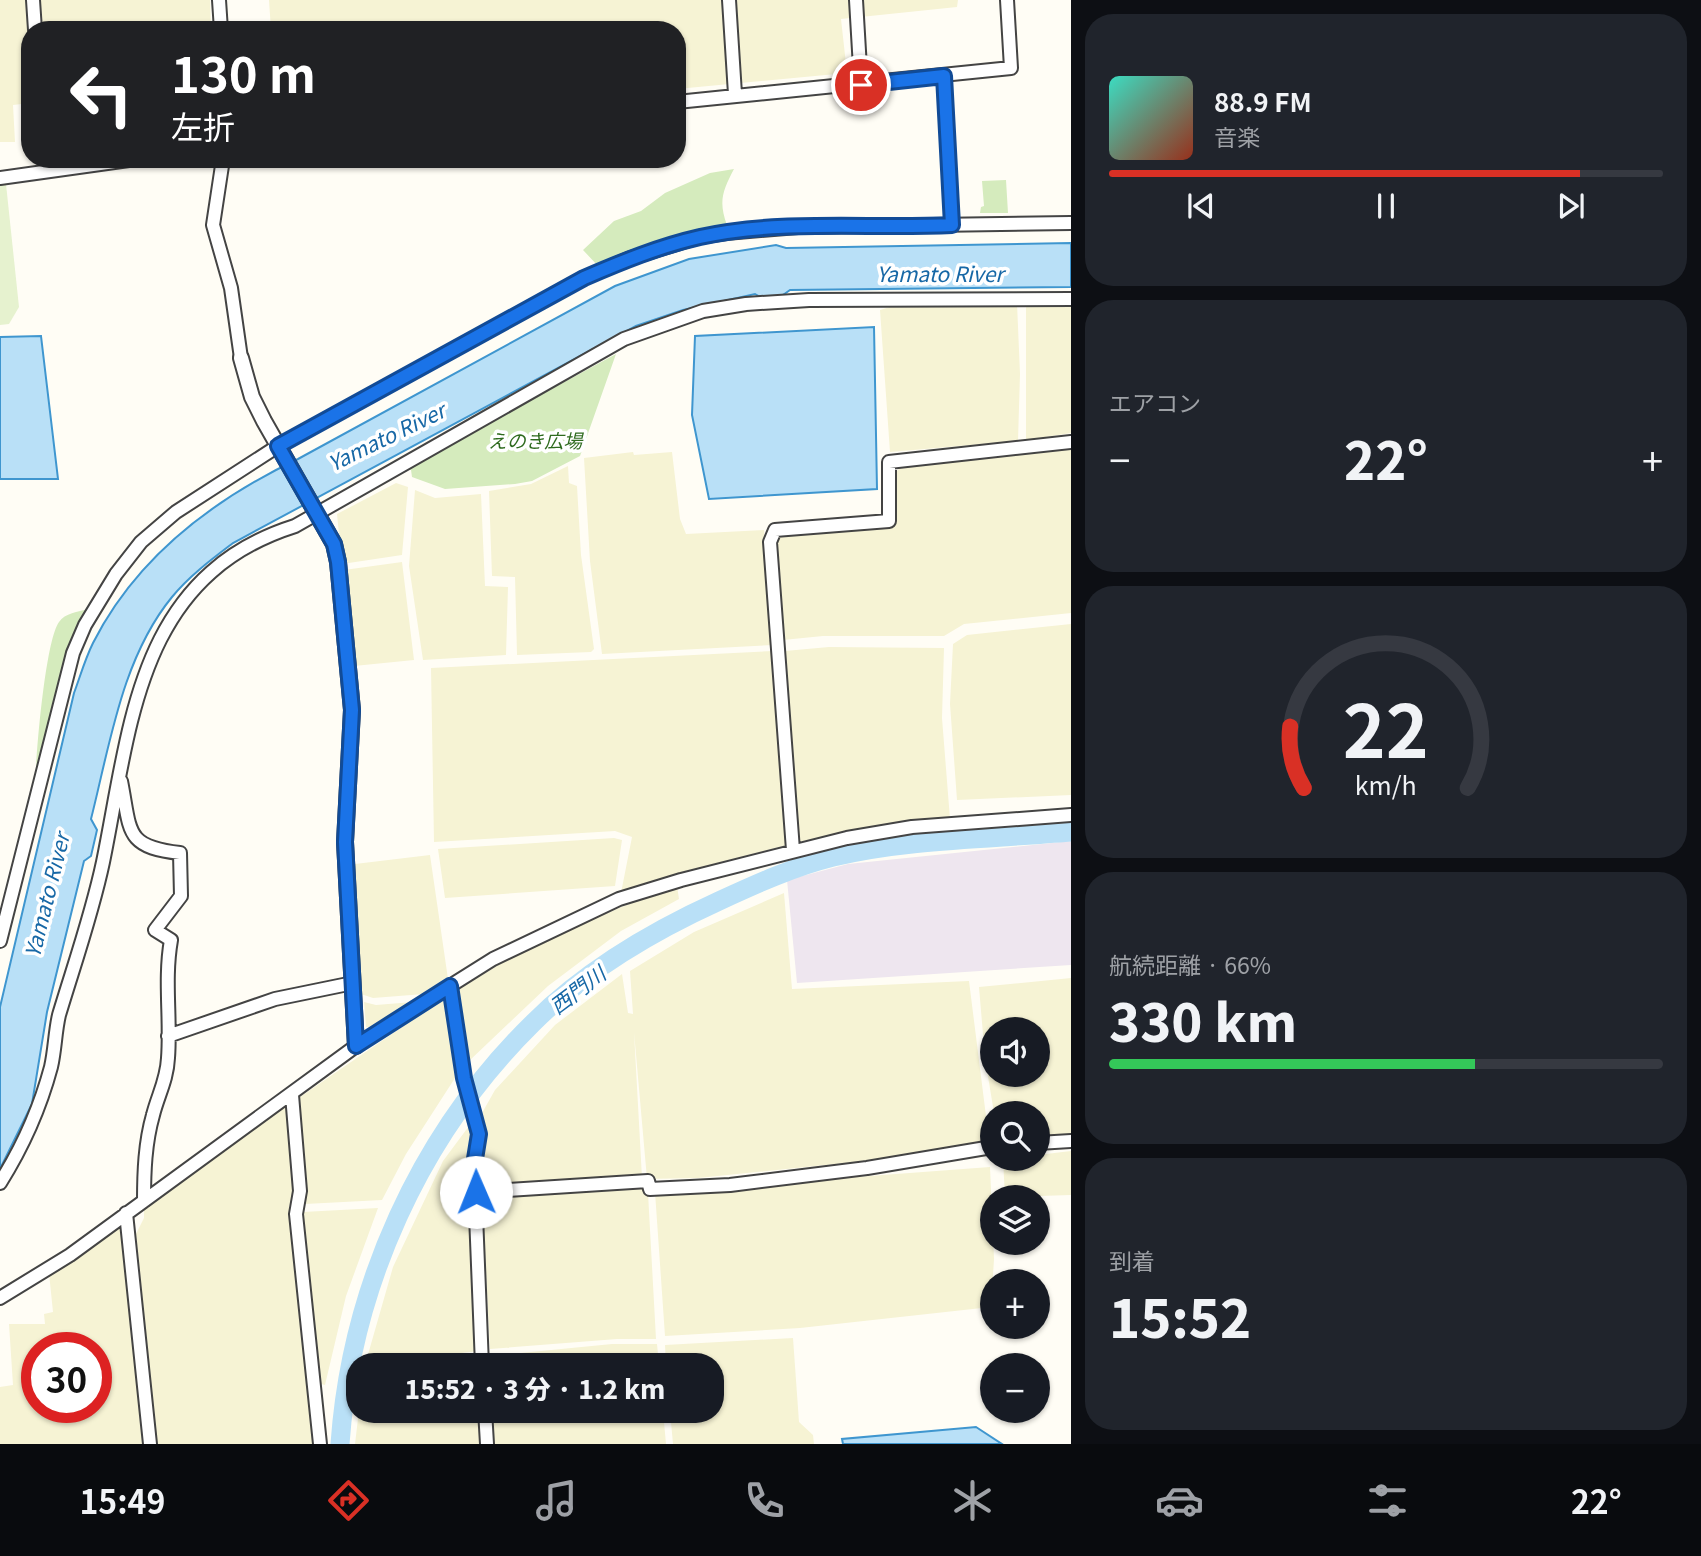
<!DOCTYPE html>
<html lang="ja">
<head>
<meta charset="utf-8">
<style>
	:root { --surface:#171b24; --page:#20242c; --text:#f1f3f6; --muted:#9ea1a6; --line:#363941; --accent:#d93025 }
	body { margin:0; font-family:Georgia,"Noto Sans JP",serif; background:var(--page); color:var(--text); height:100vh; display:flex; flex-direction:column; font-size:26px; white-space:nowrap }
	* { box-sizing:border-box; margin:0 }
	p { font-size:23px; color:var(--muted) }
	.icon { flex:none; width:38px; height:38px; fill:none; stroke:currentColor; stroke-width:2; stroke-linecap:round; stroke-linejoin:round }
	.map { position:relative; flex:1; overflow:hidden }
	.side { display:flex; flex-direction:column; gap:14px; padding:14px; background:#0d0f14; width:630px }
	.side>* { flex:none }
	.banner { position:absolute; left:21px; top:21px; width:665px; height:147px; border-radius:28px; box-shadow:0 2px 5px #0004; background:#202124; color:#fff; overflow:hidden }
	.fabs { position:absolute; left:980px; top:1017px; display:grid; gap:14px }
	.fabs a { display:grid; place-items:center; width:70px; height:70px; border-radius:50%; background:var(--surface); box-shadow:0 2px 5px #0004; font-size:35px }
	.speed { position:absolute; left:21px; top:1332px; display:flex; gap:14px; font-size:35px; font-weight:700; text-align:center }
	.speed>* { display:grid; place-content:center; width:91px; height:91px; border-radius:50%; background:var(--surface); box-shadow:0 2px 5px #0004; line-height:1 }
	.speed .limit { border:10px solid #d22; background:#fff; color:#111 }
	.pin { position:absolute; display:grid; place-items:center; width:60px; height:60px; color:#fff; margin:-30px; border:4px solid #fff; border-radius:50%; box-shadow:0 2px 7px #0007 }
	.me { position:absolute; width:77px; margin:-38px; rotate:359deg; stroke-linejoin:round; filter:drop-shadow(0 0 5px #0008) }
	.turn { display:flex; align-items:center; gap:24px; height:147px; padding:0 35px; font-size:32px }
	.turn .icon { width:91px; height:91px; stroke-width:2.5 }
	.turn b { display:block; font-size:49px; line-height:60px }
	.big { font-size:52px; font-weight:800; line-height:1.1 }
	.side .card { flex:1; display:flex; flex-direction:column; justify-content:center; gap:10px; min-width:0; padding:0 24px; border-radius:28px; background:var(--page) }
	.side .dial { align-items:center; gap:0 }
	.dial svg { height:182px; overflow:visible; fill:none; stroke:var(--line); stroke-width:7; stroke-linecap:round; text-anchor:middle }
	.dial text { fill:var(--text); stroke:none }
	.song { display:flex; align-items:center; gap:21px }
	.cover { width:84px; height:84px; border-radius:10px; background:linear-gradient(135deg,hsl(170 70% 55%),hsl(10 70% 35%)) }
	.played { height:7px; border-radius:4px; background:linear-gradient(90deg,var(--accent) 85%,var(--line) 85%) }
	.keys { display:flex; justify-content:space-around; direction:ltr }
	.heat { display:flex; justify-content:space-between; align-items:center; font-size:38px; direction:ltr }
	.charge { height:10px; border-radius:5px; background:linear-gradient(90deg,#34c759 66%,var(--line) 0) }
	.trip { position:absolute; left:346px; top:1353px; width:378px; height:70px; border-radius:28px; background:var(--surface); box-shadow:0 2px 5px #0004; font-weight:800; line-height:70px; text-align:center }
	.dock { display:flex; height:112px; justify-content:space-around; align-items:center; background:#090b0e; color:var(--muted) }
	.dock .icon { width:49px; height:49px }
	.dock .on { color:var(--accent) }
	.dock b { font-size:32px; color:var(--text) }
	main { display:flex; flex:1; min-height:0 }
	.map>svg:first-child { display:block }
</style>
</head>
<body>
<main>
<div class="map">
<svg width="1071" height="1444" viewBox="0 0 1071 1444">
	<rect width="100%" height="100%" fill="#fffdf5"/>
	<path fill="#eee6ef" d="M 1071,841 L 1071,965 L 797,983 L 787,880 L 848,864 Z"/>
	<path fill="#f6f3d4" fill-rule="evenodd" d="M 0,0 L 210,0 L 211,30 L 30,30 L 30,103 L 13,105 L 15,142 L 0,142 Z
		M 269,0 L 958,0 L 957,7 L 841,19 L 847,73 L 677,89 L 677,30 L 271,30 Z
		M 1017,303 L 1020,374 L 1018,441 L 890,452 L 880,310 L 900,304 Z
		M 1071,304 L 1071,433 L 1026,440 L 1026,305 Z
		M 1071,448 L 1071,613 L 964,624 L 944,636 L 823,636 L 783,640 L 775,546 L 778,537 L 785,533 L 895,524 L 897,471 L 902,466 Z
		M 633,452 L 634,455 L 672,452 L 680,519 L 686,534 L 764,530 L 773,645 L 602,654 L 590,561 L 584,458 Z
		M 568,466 L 569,483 L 577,486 L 581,555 L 594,649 L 591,652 L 517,655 L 515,577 L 492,576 L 489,491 L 531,484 Z
		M 396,483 L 408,487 L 402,555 L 342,564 L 337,514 Z
		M 415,490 L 435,498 L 481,494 L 485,586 L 508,587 L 506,655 L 423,660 L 409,566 Z
		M 402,562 L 414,660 L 354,666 L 344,570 Z
		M 1071,624 L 1071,795 L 957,800 L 950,704 L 953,644 L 967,635 Z
		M 829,647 L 944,648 L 942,718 L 950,819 L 861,829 L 799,842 L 785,651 Z
		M 773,651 L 787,845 L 678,873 L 621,893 L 632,837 L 615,831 L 434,842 L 431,668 Z
		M 614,838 L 622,840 L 615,886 L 445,898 L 438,849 Z
		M 430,855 L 448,979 L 424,994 L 373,998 L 361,994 L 355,864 Z
		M 677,886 L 679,899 L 621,931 L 548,986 L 468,1062 L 458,992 L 461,988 L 520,952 L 619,908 Z
		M 784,893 L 792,989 L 969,981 L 989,1140 L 875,1160 L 698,1178 L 647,1179 L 634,1032 L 642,1178 L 481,1189 L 482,1113 L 495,1090 L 555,1025 L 622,974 L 628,1013 L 633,1014 L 630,971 L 694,932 Z
		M 1071,978 L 1071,1140 L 1038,1144 L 1038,1113 L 994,1113 L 985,1058 L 979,987 ZM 992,1029 L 1038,1029 L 1038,1074 L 992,1074 Z
		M 443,999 L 449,1002 L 456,1061 L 455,1078 L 406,1154 L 382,1200 L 305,1204 L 304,1155 L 297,1099 Z
		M 364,1002 L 376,1005 L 413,1002 L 374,1028 L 366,1027 Z
		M 285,1107 L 292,1113 L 295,1197 L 289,1206 L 316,1444 L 157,1444 L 136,1234 L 144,1218 L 144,1205 Z
		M 472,1122 L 478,1351 L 365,1365 L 393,1267 L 443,1161 Z
		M 1071,1151 L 1071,1195 L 1005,1197 L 1003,1159 L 1038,1158 L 1038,1155 Z
		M 990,1167 L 994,1259 L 991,1307 L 800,1328 L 665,1336 L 655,1192 Z
		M 642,1185 L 648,1193 L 656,1339 L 617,1339 L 490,1349 L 482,1195 Z
		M 378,1208 L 346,1296 L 325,1385 L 321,1384 L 313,1336 L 303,1212 Z
		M 117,1225 L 123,1225 L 142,1444 L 0,1444 L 0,1387 L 13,1385 L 9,1324 L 45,1324 L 44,1314 L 53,1312 L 49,1273 ZM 37,1348 L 96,1348 L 96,1407 L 37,1407 Z
		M 793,1338 L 799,1422 L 813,1435 L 814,1444 L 673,1444 L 670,1411 L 712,1410 L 712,1365 L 666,1365 L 665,1345 Z
		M 612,1344 L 657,1344 L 659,1365 L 487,1365 L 490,1356 Z
		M 359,1410 L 480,1411 L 482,1444 L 355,1444 Z
		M 491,1411 L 663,1411 L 666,1444 L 494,1444 Z"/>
	<path fill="#d5ebbd" d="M 734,169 C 723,190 718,201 727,225 L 669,238 L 599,267 L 583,250 L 614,221 L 641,211 L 665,193 L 710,173 Z
		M 1006,180 L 1008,213 L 980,213 L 981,207 L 984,206 L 982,181 Z
		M 616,354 L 580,456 L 532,481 L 515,484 L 445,489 L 412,477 L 411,470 L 402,470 Z
		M 88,609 L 71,644 L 36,771 C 37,744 46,640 59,622 C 65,613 78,612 88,609 Z"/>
	<path fill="#e6f2cf" d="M 0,184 L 6,184 L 19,307 L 9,324 L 0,325 Z"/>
	<path fill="#b9e0f7" stroke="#3f96cf" stroke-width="2" d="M 1071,243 L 1071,287 L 790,290 C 777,300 769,303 755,294 L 683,310 L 636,326 L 233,543 C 212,559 189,576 172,597 C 122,658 110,744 91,819 L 97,830 L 91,856 L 84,861 L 47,1012 L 32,1104 L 0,1169 L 0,1007 L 74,693 C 80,677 85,659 93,643 C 136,558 214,499 298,459 L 615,286 L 689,259 L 776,245 L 786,248 Z
		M 874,327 L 877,489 L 709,499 L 692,415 L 695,336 Z
		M 41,336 L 58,479 L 0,479 L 0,337 Z
		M 976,1427 L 1002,1444 L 843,1444 L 842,1439 Z"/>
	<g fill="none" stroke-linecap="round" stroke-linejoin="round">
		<path stroke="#b9e0f7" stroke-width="19" d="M 340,1444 C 351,1287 420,1134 533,1023 C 584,972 653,931 719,901 C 756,884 793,867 833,857 C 908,839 994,839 1071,832"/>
		<defs>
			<path id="minor" d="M 33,0 L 35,30
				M 219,0 L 221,30
				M 729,0 L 735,94
				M 856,0 L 861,85
				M 944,76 L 952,225
				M 677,102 L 1011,68 L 1007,0
				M 223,159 L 213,225 L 231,288 L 241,358
				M 0,178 L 136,159
				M 121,781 C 131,831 124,847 180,853 L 181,896 L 155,930 L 171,940 C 164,980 171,1018 168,1058 C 167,1080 158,1095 153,1115 C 145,1143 144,1172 144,1201
				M 793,850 L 770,542 L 775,530 L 889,521 L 889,462 L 1071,442
				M 0,941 L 73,653 L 85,625 L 116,574 L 141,542 L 176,512 L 278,446 L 584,278 L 628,259 L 699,237 L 726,233 L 798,227 L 1071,223
				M 450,986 L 464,1078 L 479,1134 L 474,1165 L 482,1365
				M 168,1036 L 275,999 L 353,983
				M 292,1095 L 300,1191 L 296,1214 L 320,1444
				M 1038,1143 L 1071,1141
				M 0,1183 C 22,1148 40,1108 51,1067 C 55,1050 55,1032 59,1015 C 74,965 92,914 103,862 C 131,725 137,576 295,526 L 624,339 L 703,311 L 746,304 L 809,300 L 1071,299
				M 476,1192 L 648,1181 L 650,1189 L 730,1185 L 867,1168 L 992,1147
				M 126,1213 L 150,1444
				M 0,1298 L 70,1255 L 356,1046 L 450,986 L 493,959 L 619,899 L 681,880 L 847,838 L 912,827 L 1071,815
				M 485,1410 L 487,1444"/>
			<path id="tertiary" d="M 241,358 L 252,397 L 264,421 L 334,544 L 338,562 L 352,710 L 345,842 L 356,1046"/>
		</defs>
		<use href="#minor" stroke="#444" stroke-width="16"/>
		<use href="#tertiary" stroke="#444" stroke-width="18"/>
		<use href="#minor" stroke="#fff" stroke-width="12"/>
		<use href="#tertiary" stroke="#fff" stroke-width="14"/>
	</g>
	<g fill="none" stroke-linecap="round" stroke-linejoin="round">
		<defs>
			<path id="route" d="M 476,1192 L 474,1165 L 479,1134 L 464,1078 L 450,986 L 356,1046 L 345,842 L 352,710 L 338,562 L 334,544 L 278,446 L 584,278 C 621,262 660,246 700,237 C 781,219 869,229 952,225 L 944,76 L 861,85"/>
		</defs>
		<use href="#route" stroke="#114b97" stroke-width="18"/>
		<use href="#route" stroke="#1a73e8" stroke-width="12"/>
	</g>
	<g text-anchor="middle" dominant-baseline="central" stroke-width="7" stroke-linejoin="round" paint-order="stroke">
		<g font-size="19" font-style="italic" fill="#2f6b1f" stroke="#fff">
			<text x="535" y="439">えのき広場</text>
		</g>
		<g font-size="21" font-style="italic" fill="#1768a6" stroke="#fff">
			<text x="940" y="273">Yamato River</text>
			<text transform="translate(386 436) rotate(-26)">Yamato River</text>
			<text transform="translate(46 895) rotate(-76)">Yamato River</text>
			<text transform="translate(577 989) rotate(-37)">西門川</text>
		</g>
	</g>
</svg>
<div class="fabs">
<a><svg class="icon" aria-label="sound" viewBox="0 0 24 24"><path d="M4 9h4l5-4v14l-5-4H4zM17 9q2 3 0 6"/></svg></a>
<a><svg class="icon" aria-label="search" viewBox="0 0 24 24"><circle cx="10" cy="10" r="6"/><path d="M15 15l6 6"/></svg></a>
<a><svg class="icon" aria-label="layers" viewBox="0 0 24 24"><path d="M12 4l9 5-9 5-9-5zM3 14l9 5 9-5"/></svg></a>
<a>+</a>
<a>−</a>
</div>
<div class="speed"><div class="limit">30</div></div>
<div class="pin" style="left:861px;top:85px;background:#d93025"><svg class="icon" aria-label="arrive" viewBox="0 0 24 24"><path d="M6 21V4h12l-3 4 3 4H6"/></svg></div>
<svg class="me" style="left:476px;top:1192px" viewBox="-20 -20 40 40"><circle r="19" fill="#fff"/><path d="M0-13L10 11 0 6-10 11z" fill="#1a73e8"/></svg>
<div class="trip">15:52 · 3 分 · 1.2 km</div>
<div class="banner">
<div class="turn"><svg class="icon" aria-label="left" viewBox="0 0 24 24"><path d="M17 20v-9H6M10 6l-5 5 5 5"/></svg><div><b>130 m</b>左折</div></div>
</div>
</div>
<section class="side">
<div class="card">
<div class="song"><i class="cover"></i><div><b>88.9 FM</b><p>音楽</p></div></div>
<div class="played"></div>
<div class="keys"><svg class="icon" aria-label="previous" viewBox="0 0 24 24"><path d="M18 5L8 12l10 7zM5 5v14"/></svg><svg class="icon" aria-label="pause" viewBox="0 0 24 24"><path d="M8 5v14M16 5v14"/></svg><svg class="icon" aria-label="next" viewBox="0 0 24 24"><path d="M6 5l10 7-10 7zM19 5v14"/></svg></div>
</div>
<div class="card"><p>エアコン</p>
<div class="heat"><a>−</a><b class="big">22°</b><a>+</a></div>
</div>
<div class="card dial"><svg viewBox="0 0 100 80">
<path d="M14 69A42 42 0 1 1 86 69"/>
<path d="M14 69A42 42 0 0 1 8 42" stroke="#d93025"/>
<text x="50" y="56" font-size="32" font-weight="700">22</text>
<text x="50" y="72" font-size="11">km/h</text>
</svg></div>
<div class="card"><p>航続距離 · 66%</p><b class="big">330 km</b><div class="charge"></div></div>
<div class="card"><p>到着</p><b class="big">15:52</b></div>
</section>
</main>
<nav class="dock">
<b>15:49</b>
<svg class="icon on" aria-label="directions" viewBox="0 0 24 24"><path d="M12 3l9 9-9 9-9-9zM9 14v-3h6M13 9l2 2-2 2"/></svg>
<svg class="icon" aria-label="music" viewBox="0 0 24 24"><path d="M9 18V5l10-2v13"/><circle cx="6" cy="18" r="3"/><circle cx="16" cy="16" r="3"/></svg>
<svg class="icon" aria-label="phone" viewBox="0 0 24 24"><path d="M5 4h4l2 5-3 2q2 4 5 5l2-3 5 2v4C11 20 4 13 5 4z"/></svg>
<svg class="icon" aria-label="climate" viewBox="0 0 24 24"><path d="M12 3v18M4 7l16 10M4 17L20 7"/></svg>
<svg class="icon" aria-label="car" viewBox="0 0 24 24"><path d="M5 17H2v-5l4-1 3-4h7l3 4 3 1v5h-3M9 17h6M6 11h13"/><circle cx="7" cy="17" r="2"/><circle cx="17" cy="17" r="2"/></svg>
<svg class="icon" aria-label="filters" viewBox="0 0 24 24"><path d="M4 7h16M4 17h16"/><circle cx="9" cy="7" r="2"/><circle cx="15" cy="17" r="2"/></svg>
<b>22°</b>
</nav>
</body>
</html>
